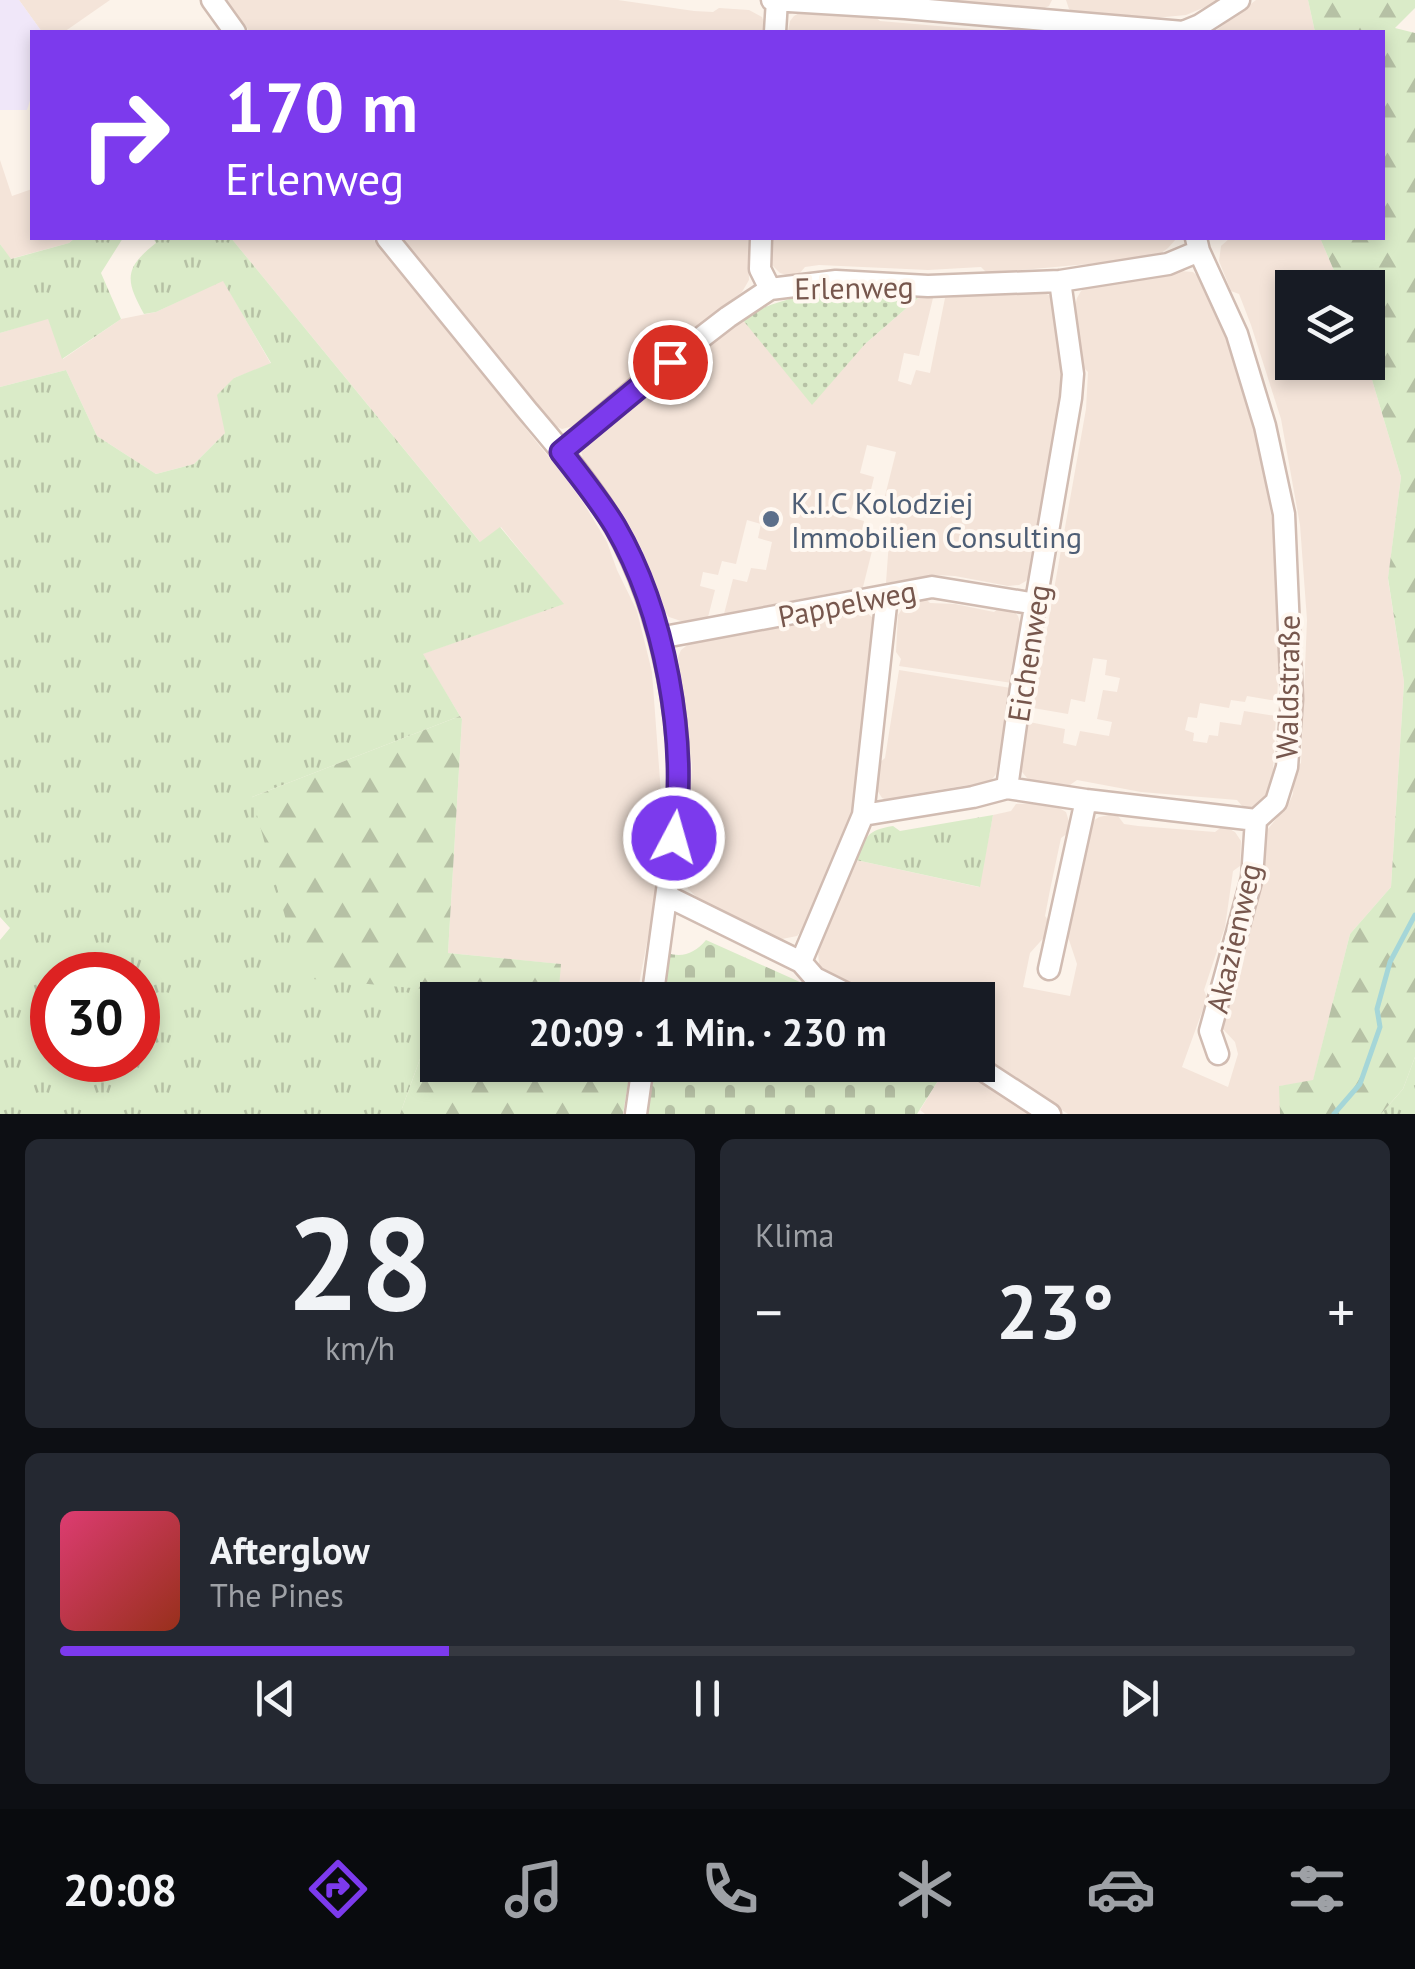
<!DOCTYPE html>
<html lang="de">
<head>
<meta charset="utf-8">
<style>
	:root { --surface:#171b24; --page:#242831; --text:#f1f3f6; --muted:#9ea1a6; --line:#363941; --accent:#7c3aed }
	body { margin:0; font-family:"PT Sans",sans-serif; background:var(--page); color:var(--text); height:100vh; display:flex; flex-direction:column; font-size:38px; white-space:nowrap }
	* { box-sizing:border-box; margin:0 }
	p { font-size:32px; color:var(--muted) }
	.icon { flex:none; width:55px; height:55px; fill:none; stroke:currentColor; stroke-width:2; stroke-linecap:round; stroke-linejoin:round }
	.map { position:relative; height:1114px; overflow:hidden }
	.details { display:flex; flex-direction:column; gap:25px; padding:25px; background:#0d0f14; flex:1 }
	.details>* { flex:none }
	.guide { position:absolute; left:30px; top:30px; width:1355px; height:210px; border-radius:0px; box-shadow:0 5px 15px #0003; background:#7c3aed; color:#fff; overflow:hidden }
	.controls { position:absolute; left:1275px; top:270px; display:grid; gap:20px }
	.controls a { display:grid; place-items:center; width:110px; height:110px; border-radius:0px; background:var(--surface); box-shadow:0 5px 15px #0003; font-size:50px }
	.speed { position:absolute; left:30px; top:952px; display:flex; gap:20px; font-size:50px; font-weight:700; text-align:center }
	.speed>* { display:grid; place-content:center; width:130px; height:130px; border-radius:50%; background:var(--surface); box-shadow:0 5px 15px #0003; line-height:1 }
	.speed .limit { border:15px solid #d22; background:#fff; color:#111 }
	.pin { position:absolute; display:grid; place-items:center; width:85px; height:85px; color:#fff; margin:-42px; border:5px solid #fff; border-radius:50%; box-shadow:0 2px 10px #0007 }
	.me { position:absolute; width:110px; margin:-55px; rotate:6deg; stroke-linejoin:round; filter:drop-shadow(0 0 8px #0008) }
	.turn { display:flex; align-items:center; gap:35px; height:210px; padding:0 30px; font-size:45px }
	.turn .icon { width:130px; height:130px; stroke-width:2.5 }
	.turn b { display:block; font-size:70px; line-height:85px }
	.big { font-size:75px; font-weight:600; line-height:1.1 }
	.details .tile { flex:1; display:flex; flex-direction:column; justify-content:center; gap:15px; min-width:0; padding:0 35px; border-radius:15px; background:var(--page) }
	.details .dial { align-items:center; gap:0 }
	.dial b { font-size:130px; line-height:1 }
	.song { display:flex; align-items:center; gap:30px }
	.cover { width:120px; height:120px; border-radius:15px; background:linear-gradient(135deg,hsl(340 70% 55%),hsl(10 70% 35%)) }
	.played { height:10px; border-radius:5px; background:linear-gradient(90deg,var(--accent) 30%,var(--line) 30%) }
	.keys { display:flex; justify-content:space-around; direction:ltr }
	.heat { display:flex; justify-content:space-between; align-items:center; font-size:55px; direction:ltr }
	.details .tiles { flex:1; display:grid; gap:25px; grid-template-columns:1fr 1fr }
	.tile:last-child { grid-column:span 2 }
	.trip { position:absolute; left:420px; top:982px; width:575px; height:100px; border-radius:0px; background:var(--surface); box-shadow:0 5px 15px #0003; font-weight:600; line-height:100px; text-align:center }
	.tab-bar { display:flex; height:160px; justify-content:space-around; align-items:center; background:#090b0e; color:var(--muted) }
	.tab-bar .icon { width:70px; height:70px }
	.tab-bar .selected { color:var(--accent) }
	.tab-bar b { font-size:45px; color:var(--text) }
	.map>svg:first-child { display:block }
</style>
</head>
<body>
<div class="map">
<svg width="1415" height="1114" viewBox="0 0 1415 1114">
	<defs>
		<pattern id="grass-tufts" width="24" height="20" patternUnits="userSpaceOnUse" patternTransform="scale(2.5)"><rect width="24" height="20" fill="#daebc8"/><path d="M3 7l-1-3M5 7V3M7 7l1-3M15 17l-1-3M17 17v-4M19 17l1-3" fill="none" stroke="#b6c1a5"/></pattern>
		<pattern id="forest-firs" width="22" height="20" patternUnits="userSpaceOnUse" patternTransform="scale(2.5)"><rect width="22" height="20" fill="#daebc8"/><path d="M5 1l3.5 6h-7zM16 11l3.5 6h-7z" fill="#b6c1a5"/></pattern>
		<pattern id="cemetery-stones" width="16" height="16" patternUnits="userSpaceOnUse" patternTransform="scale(2.5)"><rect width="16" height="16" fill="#daebc8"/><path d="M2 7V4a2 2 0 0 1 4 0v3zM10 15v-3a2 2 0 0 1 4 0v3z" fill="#b6c1a5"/></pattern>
		<pattern id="park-dots" width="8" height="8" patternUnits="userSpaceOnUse" patternTransform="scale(2.5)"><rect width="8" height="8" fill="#daebc8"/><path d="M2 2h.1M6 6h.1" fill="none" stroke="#b6c1a5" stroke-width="1.8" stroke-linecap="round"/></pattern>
	</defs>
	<rect width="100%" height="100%" fill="#fcf3ea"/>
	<path fill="#f4e4d9" d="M 19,0 L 110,0 L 64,32 L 42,32 Z
		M 226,0 L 618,0 L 694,11 L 713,12 L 719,8 L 749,10 L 762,17 L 767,31 L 250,32 Z
		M 919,0 L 1052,0 L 1049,6 L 1040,10 Z
		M 1066,0 L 1222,0 L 1186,15 L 1144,19 L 1074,13 L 1069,9 Z
		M 1256,0 L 1308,0 L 1315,32 L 1214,32 Z
		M 809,12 L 874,16 L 880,21 L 1007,32 L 1012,28 L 1048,31 L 1048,32 L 788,32 L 790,21 L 794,16 L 799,13 Z
		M 0,160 L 12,196 L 32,189 L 32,238 L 75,238 L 69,243 L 10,259 L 0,244 Z
		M 231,238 L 372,238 L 564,476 L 584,504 L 607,542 L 617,570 L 637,611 L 652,672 L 663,821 L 661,849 L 651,921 L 636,1000 L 558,1000 L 560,964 L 448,953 L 462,719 L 422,654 L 563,604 L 501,527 L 481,543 Z
		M 401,238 L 748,238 L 749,280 L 742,292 L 729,302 L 730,305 L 687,334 L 574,426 L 562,429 L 553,425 Z
		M 769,238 L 1177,238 L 1168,248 L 1155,258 L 987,273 L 981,267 L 928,270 L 819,265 L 805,267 L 799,274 L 790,276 L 780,273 L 770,263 Z
		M 1230,238 L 1320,238 L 1341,287 L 1292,288 L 1292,362 L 1367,363 L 1401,477 L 1388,579 L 1404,682 L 1391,887 L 1350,934 L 1313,1081 L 1280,1086 L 1280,1114 L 1068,1114 L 978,1057 L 978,1000 L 881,1000 L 827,975 L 819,964 L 818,951 L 856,860 L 979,887 L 993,815 L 1011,811 L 1016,804 L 1051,803 L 1066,812 L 1070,825 L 1068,833 L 1061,838 L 1050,890 L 1045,916 L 1050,923 L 1048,933 L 1030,953 L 1023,987 L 1070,996 L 1077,964 L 1067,934 L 1088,830 L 1092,822 L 1099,817 L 1109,815 L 1118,816 L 1124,824 L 1138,826 L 1215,832 L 1223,826 L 1226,827 L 1235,832 L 1241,841 L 1240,866 L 1233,871 L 1225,927 L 1204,990 L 1207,998 L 1182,1067 L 1228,1087 L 1238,1054 L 1235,1042 L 1222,1028 L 1221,1016 L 1249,933 L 1264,834 L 1289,803 L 1293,794 L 1294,769 L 1301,763 L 1307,620 L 1300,525 L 1281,419 L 1251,325 L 1239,294 L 1231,291 L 1219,261 L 1221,246 Z
		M 1181,271 L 1193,272 L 1204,282 L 1220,319 L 1244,391 L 1259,448 L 1272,520 L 1276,557 L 1280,637 L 1277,701 L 1247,696 L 1245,702 L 1231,700 L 1229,708 L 1200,703 L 1197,718 L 1188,717 L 1185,730 L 1194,733 L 1193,741 L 1207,743 L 1209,735 L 1218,736 L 1220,722 L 1241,725 L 1244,711 L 1276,716 L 1272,790 L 1258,806 L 1252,807 L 1243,807 L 1237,800 L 1141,792 L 1077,780 L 1070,785 L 1035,782 L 1027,778 L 1018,767 L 1024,721 L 1065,729 L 1063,743 L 1076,746 L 1080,731 L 1109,736 L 1112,722 L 1097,719 L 1103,690 L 1117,692 L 1120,678 L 1105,675 L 1107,660 L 1093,658 L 1085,702 L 1071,699 L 1068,714 L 1033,708 L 1086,409 L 1088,372 L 1082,366 L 1075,306 L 1077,298 L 1081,291 L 1092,284 L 1152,279 Z
		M 223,280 L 271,364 L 234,378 L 225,433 L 194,464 L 156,474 L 97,436 L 66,370 L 0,387 L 0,333 L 48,318 L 63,359 L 121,319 L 156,312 Z
		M 1037,290 L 1049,295 L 1054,300 L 1063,373 L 1063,387 L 1031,574 L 1026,581 L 1019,585 L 1008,586 L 955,576 L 934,575 L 886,583 L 892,498 L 885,496 L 896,452 L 867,445 L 860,473 L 874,477 L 867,507 L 853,504 L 849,517 L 864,521 L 861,536 L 875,539 L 863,587 L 724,614 L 733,579 L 747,582 L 751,568 L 766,570 L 772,542 L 758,538 L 761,524 L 747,520 L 736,564 L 722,561 L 718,575 L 703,572 L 700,586 L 715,590 L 708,617 L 684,622 L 669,617 L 662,608 L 642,549 L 638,550 L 612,501 L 583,459 L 581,450 L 585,441 L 706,342 L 742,319 L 865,344 L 918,298 L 933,298 L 919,356 L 904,353 L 898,381 L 911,385 L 916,370 L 930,373 L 945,298 Z
		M 924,597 L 930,603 L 955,604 L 994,612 L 1001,606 L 1014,611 L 1018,616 L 1022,629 L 1012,683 L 899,666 L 901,659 L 896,652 L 898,615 L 906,603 Z
		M 856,610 L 867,613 L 873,618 L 877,624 L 878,643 L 858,769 L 859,806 L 844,833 L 805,927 L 797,936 L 782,939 L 700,900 L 688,889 L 684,878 L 692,806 L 692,764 L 678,657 L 681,650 L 690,643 Z
		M 899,670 L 1011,688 L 996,774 L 987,786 L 975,790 L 968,785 L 908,795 L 903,802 L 890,802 L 882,798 L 877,790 L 876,779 L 878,764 L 885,758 Z
		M 948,1065 L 956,1065 L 1033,1114 L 925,1114 L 920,1110 Z"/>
	<path fill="#f0e7f9" d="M 0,0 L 19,0 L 42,32 L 32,32 L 32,94 L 27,110 L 0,110 Z"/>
	<path fill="url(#grass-tufts)" fill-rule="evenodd" d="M 75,238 L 123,238 L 101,273 L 121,319 L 62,359 L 48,319 L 0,333 L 0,244 L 11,259 L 69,243 Z
		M 153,238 L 231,238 L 480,542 L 500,527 L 564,604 L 423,654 L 460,716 L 252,797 L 445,991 L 442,1000 L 438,1000 L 437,1012 L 400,1114 L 0,1114 L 0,940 L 10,928 L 0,917 L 0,387 L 66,370 L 97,436 L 156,474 L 194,464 L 225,433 L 217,395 L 234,378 L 271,363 L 223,281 L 156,312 L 144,314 C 125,280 124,268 156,243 ZM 52,975 L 138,975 L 138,1060 L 52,1060 Z
		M 993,815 L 980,887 L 856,860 C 865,837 867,830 893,826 L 900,831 Z
		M 1415,1057 L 1415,1114 L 1381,1114 L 1403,1089 Z"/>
	<path fill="url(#forest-firs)" d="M 1308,0 L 1415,0 L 1415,8 L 1395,28 L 1415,33 L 1415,1057 L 1403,1089 L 1381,1114 L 1280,1114 L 1279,1086 L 1313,1080 L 1350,934 L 1391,887 L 1404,682 L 1388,578 L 1401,477 L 1367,363 L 1368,288 L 1341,287 L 1320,238 L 1382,238 L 1382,32 L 1315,32 Z
		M 460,716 L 462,719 L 448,953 L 561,964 L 558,1000 L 442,1000 L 445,991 L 302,978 L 252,797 Z
		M 437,1012 L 438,1065 L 631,1065 L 623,1114 L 400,1114 Z"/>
	<path fill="url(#cemetery-stones)" d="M 706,940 L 840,1000 L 661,1000 L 667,953 C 683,958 695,953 706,940 Z
		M 651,1065 L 948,1065 L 917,1114 L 643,1114 Z"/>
	<path fill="url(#park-dots)" d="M 839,293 L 918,298 L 865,344 L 812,405 L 742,319 C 772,301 804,293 839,293 Z"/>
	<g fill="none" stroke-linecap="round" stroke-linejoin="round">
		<path stroke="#a5d6d8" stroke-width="5" d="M 1334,1114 L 1360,1084 L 1380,1027 L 1377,1009 L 1390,962 L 1415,915"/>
		<defs>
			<path id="street" d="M 212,0 L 235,32
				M 772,0 L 905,8 L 1183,32 L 1200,25 L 1239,0
				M 775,32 L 777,0
				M 387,238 C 433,295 479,352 526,409 C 558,447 592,486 617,530 C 661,611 683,718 678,810 L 652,1000
				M 761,238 L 760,269 L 770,289
				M 561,452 L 641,384 L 728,317 L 770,289 L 836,281 L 928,286 L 1060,281 L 1168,264 L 1199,251
				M 659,638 L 932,587 L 1036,604
				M 1007,788 L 1021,688 L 1071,398 L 1073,374 L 1060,281
				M 863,815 L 887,596
				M 667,896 L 801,962 L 815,978 L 859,1000
				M 801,962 L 863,815 L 973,797 L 1007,788 L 1086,800 L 1256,820 L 1276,802 L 1287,767 L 1292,699 L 1284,514 L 1265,426 L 1237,334 L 1199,251 L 1196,238
				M 1049,969 L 1086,800
				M 1218,1054 L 1210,1031 L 1252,878 L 1256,820
				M 975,1065 L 1050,1114
				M 636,1114 L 643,1065"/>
		</defs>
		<use href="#street" stroke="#d1bcb2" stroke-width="25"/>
		<use href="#street" stroke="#fff" stroke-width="20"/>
	</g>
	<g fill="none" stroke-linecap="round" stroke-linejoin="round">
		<defs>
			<path id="route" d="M 670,362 L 561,452 C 580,476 599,500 615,526 C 665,612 688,740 674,838"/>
		</defs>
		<use href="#route" stroke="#51269a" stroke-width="25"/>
		<use href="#route" stroke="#7c3aed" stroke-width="18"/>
	</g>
	<circle fill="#5c6f8a" stroke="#fff8f1" stroke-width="4" cx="771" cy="519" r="10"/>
	<g text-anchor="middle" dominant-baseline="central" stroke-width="8" stroke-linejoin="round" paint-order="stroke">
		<g font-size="30" fill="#77574d" stroke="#fff8f1">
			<text transform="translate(854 287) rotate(-1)">Erlenweg</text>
			<text transform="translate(847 603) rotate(-11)">Pappelweg</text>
			<text transform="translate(1028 653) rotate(-81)">Eichenweg</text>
			<text transform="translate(1287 687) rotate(-89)">Waldstraße</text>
			<text transform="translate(1233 938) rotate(-77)">Akazienweg</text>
		</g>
		<g font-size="30" fill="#4e5e75" stroke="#fff8f1" text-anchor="start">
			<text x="791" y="502">K.I.C Kolodziej<tspan x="791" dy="34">Immobilien Consulting</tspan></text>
		</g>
	</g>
</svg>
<div class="controls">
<a><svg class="icon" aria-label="layers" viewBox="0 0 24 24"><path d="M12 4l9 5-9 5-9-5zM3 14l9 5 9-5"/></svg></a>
</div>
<div class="speed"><div class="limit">30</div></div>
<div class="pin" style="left:670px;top:362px;background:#d93025"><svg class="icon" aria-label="arrive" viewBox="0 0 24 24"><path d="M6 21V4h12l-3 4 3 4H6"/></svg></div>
<svg class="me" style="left:674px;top:838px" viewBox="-20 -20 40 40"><circle r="17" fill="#7c3aed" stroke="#fff" stroke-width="3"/><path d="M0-11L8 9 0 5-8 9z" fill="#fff"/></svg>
<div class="trip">20:09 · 1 Min. · 230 m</div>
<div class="guide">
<div class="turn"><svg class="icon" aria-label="right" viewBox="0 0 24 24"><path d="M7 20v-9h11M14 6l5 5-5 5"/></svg><div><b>170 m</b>Erlenweg</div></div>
</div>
</div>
<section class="details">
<div class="tiles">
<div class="tile dial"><b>28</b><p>km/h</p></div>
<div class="tile"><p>Klima</p>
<div class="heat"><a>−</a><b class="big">23°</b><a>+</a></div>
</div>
<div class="tile">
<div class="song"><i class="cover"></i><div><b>Afterglow</b><p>The Pines</p></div></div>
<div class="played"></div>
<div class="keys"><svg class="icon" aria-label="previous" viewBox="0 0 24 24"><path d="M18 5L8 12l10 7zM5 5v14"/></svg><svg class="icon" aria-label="pause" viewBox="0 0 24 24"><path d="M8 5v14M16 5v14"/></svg><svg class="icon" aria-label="next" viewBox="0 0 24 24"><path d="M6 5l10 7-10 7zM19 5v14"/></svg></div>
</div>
</div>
</section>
<nav class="tab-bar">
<b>20:08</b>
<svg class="icon selected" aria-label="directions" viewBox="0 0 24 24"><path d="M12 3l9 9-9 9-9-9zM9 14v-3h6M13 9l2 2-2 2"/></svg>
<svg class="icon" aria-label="music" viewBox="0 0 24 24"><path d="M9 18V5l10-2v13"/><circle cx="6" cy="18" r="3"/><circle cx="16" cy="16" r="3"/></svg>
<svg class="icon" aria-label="phone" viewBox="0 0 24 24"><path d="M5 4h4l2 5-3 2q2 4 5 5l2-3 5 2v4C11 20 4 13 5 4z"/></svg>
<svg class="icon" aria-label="climate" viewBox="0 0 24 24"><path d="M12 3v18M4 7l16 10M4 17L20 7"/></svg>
<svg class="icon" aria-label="car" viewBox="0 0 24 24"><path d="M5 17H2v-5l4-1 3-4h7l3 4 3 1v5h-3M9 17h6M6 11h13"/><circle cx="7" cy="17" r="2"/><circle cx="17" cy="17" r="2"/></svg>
<svg class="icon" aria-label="filters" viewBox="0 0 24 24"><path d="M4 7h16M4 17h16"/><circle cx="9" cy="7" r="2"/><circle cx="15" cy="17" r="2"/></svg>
</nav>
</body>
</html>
